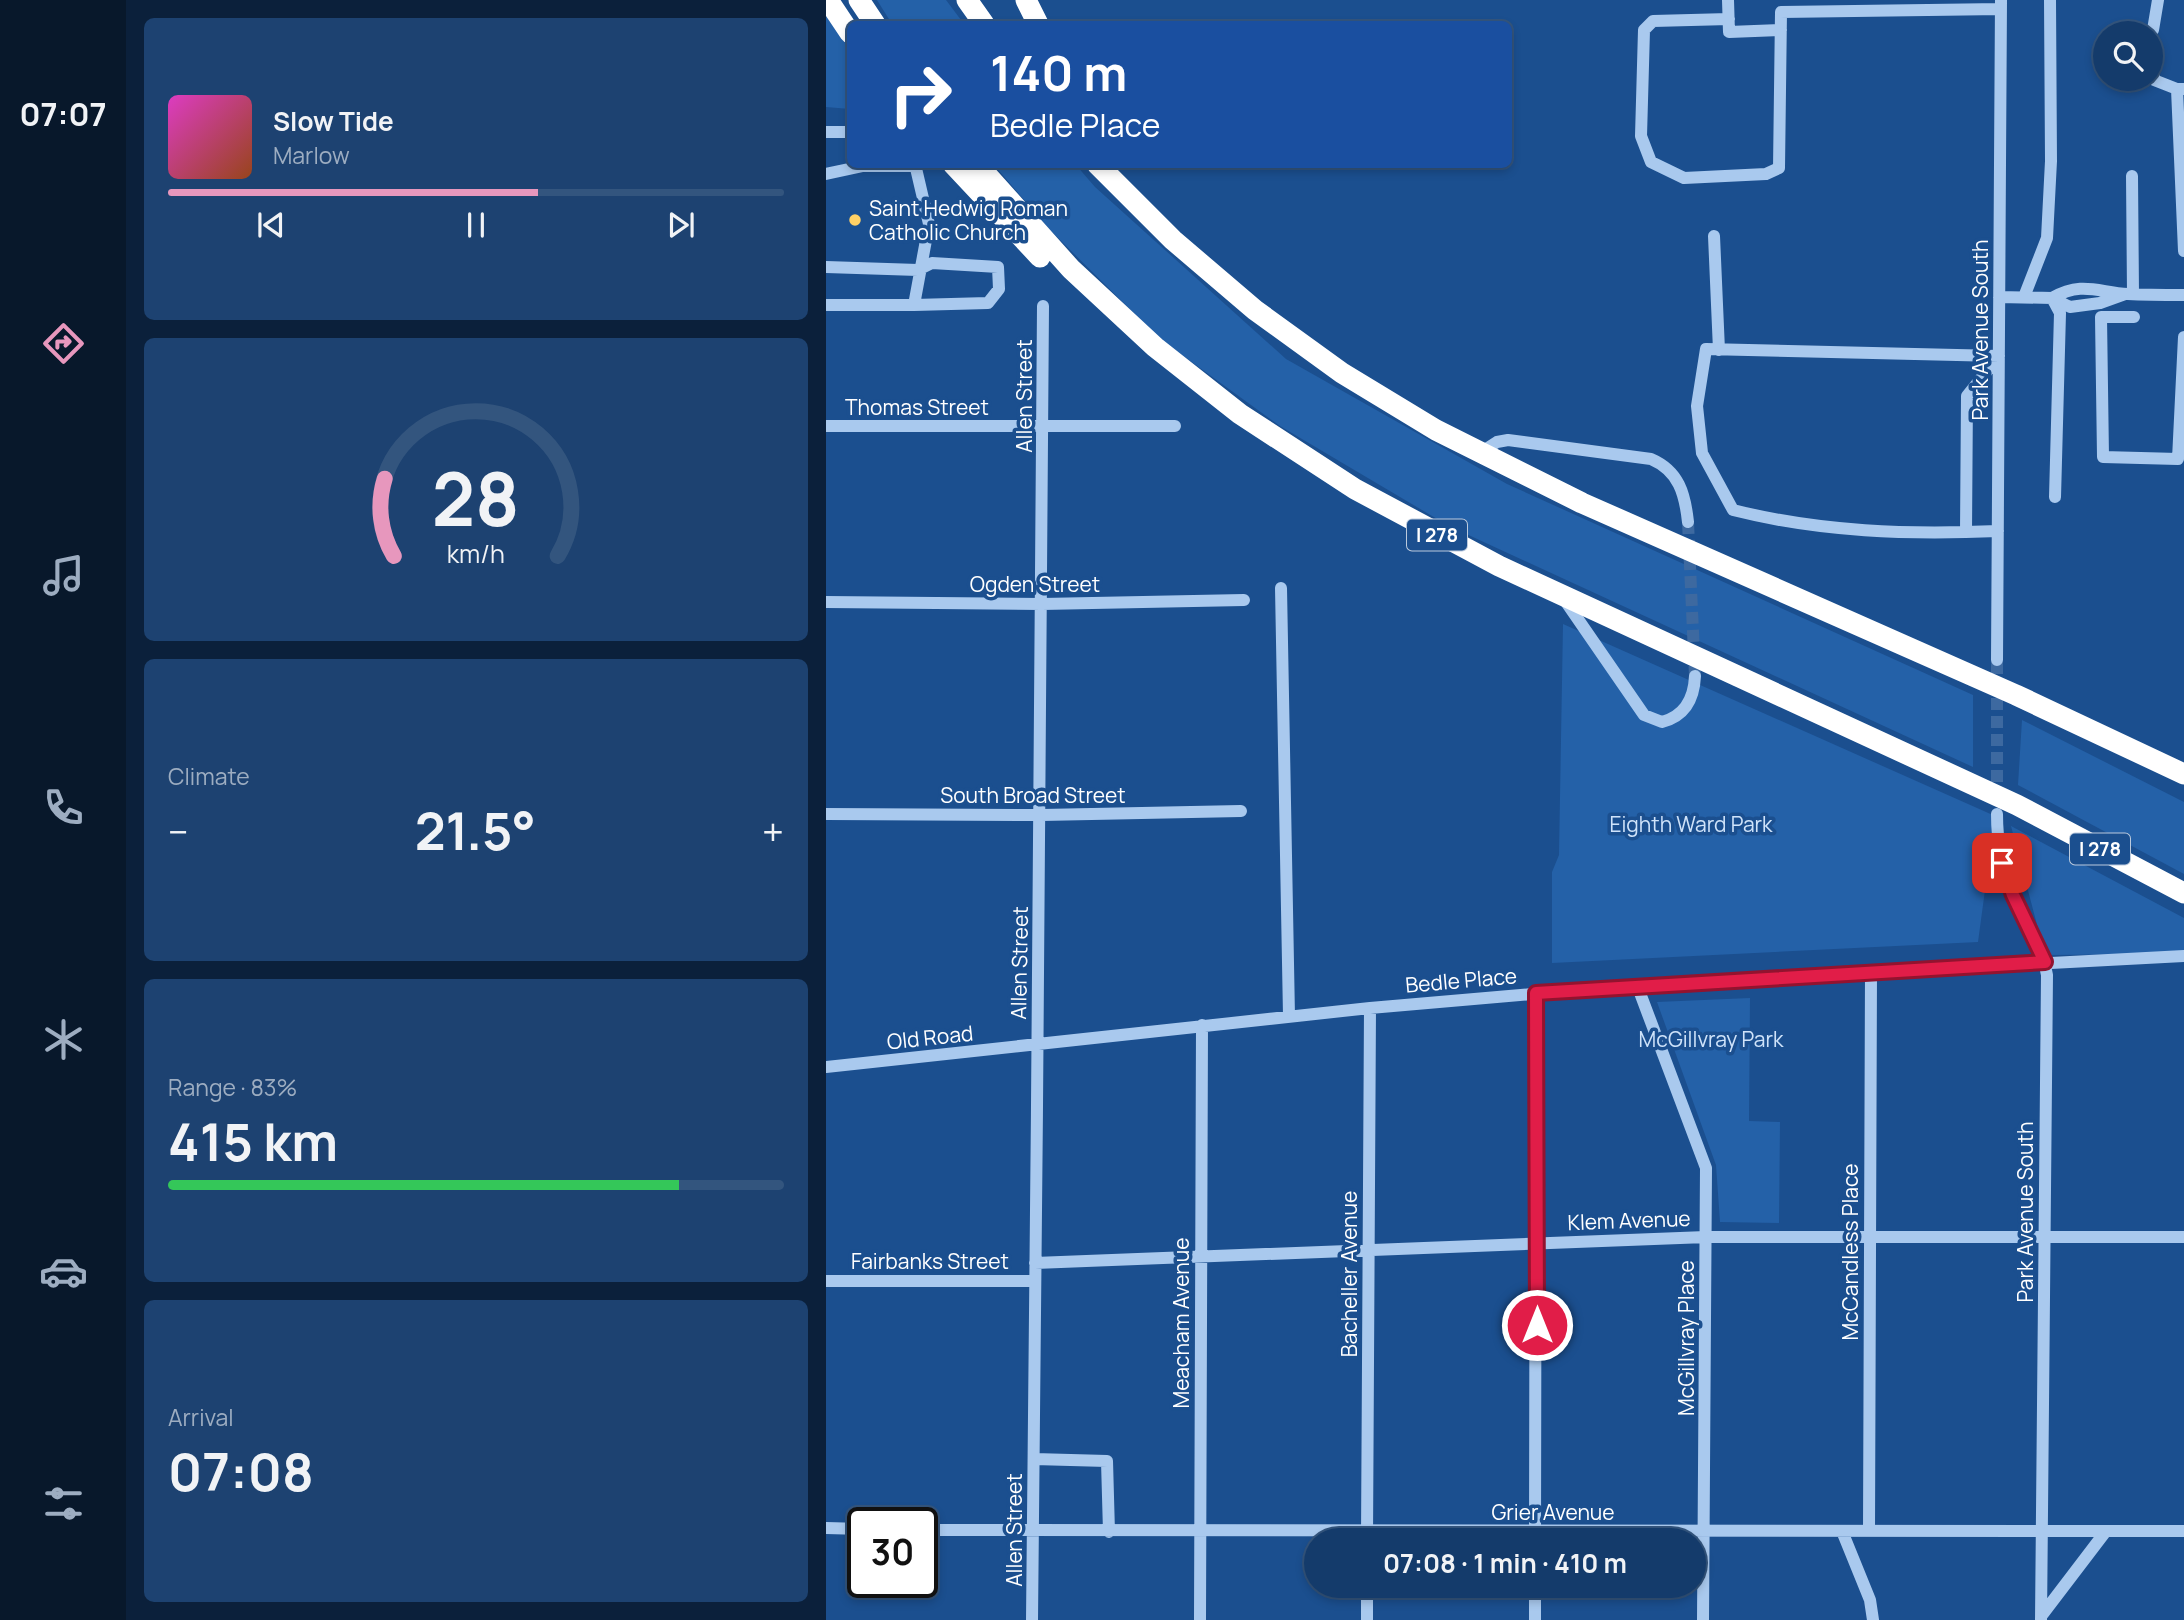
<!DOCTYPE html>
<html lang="en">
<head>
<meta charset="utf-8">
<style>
	:root { --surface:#143b6b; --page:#1d4271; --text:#f1f3f6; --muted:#9dadc1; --line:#33557e; --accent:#e797bd }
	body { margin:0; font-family:Manrope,sans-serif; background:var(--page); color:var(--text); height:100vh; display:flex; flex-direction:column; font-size:26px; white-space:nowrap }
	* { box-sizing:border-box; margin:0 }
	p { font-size:23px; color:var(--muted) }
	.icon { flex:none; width:38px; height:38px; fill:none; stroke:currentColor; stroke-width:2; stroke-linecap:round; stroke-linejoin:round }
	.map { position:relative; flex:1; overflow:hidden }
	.sheet { display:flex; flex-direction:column; gap:18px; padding:18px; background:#0b203b; width:700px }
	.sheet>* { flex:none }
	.banner { position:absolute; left:21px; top:21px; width:665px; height:147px; border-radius:10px; box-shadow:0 4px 10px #0003,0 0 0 2px var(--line); background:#1a4fa0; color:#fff; overflow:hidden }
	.buttons { position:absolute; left:1267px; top:21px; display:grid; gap:14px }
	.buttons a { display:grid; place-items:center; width:70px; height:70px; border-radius:50%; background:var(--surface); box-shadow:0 4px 10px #0003,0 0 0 2px var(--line); font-size:35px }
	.speed { position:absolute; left:21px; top:1507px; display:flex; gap:14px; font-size:35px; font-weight:700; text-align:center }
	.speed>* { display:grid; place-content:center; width:91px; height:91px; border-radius:50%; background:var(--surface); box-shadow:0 4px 10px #0003,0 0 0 2px var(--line); line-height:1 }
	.speed .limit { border:4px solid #111; border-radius:10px; background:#fff; color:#111 }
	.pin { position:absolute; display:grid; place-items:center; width:60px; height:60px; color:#fff; margin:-30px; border-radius:14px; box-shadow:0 4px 10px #0006 }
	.me { position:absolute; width:77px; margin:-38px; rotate:0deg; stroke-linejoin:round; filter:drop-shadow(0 0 5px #0008) }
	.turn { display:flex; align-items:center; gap:24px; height:147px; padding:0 28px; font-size:32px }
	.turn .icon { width:91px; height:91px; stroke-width:2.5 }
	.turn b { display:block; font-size:49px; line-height:60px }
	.big { font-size:52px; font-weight:700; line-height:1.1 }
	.sheet .tile { flex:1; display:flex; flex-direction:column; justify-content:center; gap:10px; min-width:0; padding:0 24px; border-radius:10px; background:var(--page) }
	.sheet .dial { align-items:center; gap:0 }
	.dial svg { height:182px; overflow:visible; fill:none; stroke:var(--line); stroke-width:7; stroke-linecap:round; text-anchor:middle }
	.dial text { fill:var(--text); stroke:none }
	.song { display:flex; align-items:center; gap:21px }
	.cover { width:84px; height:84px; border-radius:10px; background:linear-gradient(135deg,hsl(310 70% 55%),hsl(20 70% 35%)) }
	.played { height:7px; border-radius:4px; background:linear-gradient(90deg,var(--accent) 60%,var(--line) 60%) }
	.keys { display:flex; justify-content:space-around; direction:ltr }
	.heat { display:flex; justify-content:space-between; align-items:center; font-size:38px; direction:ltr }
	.charge { height:10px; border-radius:5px; background:linear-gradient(90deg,#34c759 83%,var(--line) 0) }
	.trip { position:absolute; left:478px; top:1528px; width:402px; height:70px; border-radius:35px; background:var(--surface); box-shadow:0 4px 10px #0003,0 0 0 2px var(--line); font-weight:700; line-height:70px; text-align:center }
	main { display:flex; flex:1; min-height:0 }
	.tabs { display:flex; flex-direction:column; width:126px; justify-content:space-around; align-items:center; background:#08182b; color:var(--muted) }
	.tabs .icon { width:49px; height:49px }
	.tabs .selected { color:var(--accent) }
	.tabs b { font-size:32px; color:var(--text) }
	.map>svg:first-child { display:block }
</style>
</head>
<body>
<main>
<nav class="tabs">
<b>07:07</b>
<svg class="icon selected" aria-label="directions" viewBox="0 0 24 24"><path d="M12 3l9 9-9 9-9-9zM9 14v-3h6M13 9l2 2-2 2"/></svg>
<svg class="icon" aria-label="music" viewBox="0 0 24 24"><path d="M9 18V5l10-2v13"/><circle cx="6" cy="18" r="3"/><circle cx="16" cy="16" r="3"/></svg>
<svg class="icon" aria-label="phone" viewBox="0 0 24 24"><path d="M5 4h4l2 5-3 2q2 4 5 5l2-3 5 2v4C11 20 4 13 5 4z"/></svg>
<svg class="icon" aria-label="climate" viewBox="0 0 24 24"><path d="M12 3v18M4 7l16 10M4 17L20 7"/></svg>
<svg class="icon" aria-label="car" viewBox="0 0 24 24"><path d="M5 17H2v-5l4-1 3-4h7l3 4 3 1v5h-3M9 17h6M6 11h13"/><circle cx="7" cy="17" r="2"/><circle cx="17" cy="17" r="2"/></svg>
<svg class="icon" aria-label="filters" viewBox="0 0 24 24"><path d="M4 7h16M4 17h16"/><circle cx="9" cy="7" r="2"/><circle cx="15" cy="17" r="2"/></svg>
</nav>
<section class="sheet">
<div class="tile">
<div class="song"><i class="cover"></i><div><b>Slow Tide</b><p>Marlow</p></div></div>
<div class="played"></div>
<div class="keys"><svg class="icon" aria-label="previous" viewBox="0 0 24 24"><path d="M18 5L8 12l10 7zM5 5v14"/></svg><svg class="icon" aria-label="pause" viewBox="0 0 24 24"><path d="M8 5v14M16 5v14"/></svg><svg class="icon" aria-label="next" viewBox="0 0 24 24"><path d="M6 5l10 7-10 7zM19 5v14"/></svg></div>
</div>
<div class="tile dial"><svg viewBox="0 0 100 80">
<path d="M14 69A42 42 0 1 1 86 69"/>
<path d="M14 69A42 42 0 0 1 10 35" stroke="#e797bd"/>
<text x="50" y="56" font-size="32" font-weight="700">28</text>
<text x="50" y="72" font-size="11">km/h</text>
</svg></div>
<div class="tile"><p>Climate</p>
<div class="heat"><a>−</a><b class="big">21.5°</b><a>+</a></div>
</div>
<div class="tile"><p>Range · 83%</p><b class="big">415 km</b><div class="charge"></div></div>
<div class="tile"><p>Arrival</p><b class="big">07:08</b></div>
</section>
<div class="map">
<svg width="1358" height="1620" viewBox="0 0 1358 1620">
	<rect width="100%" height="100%" fill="#1b4f8f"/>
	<path fill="#2461a8" d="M 51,0 L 120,0 L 138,24 L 66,24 Z
		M 0,16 L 24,50 L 24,109 L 0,107 Z
		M 168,165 L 250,165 L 269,187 L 460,359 L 681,484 L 1147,695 L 1147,767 L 623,526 L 454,426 L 334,339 L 224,230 Z
		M 737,624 L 1169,816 L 1152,942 L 726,963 L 726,872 L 733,855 Z
		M 1196,720 L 1358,802 L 1358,874 L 1192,785 Z
		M 1185,826 L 1358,918 L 1358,954 L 1219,955 Z
		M 924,998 L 923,1121 L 954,1122 L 953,1223 L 894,1222 L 890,1165 L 831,1002 Z"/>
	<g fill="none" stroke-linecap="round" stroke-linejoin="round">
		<path stroke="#3d69a0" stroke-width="12" stroke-dasharray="12 6" stroke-linecap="butt" d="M 862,522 L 869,676
			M 1171,800 L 1171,660"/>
		<path stroke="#a9c9ee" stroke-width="12" d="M 902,0 L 903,32 L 955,30
			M 903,19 L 827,21 L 818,30 L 815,136 L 825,162 L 858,178 L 940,174 L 953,168 L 955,12 L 1175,9
			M 1327,30 L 1332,0
			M 1326,48 L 1328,80 L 1351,89
			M 1358,89 L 1351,89 L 1358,251
			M 0,132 L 24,132
			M 0,174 L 37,166 L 90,166
			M 1306,176 L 1307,294
			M 888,236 L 893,350
			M 0,267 L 92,270 L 106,263 L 172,267 L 173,289 L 162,303 L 88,305 L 103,224 L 89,164
			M 1173,297 L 1226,298 L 1244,307 L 1274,303 L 1299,294
			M 1198,297 L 1221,238 L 1225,161 L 1224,0
			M 1226,298 L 1234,313 L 1229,497
			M 1226,298 C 1256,281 1271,292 1302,294 C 1320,295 1339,295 1358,295
			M 0,305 L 88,305
			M 1308,317 L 1275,317 L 1277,457 L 1352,459 L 1358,337
			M 0,426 L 349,426
			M 654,453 L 671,442 L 682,440 L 825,459 C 853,471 859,494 862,522
			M 1172,531 C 1083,535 994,532 907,510 L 876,453 L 871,406 L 880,349 L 1173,356
			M 1140,532 L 1141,396 L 1173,356
			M 455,588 L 463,1016
			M 738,599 L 818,715 L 836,722 C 859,716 868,699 869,676
			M 0,602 L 216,604 L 418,600
			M 1171,660 L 1175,0
			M 0,814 L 216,815 L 415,811
			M 1171,814 C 1171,842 1176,869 1186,895 C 1197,921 1216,946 1221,975 L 1215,1620
			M 811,985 L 880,1168 L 877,1620
			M 0,1067 L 544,1008 L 811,985 L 1358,956
			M 209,1263 L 880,1237 L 1358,1237
			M 0,1281 L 209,1281
			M 208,1459 L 281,1461 L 283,1532
			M 0,1528 L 37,1529
			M 96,1530 L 1358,1531
			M 1016,1531 L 1044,1600 L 1047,1620
			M 1043,1531 L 1045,972
			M 541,1540 L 544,1008
			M 709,1540 L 710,993
			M 1216,1615 L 1280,1531
			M 206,1620 C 209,1182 217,744 217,306
			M 374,1620 L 376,1025
			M 541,1620 L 541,1586
			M 709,1620 L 709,1586"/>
		<path stroke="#fff" stroke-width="21" d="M 2,0 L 24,33
			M 33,0 L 49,24
			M 141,0 L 158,24
			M 200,0 L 212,24
			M 127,164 L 214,257
			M 151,164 L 245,269 L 329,347 L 414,414 L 529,489 L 673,566 L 1191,805 L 1358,893
			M 271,164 L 347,240 L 429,310 L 516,373 L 610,430 L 756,503 L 1190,695 L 1358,774"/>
	</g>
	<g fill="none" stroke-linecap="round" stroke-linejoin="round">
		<defs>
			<path id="route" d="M 711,1325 L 710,993 L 1219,962 L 1187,895 L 1176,863"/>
		</defs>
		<use href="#route" stroke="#92132f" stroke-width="18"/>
		<use href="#route" stroke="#e11d48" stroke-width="12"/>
	</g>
	<circle fill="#ffd166" stroke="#1b4f8f" stroke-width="2.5" cx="29" cy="220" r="7"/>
	<g text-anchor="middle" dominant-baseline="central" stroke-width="7" stroke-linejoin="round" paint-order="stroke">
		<g fill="#1b4f8f" stroke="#bbcadd" stroke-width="2">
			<rect x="581" y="519.5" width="60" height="31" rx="5"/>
			<rect x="1244" y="833.5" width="60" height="31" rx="5"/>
		</g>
		<g font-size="19" font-weight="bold" fill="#fff">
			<text x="611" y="535">I 278</text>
			<text x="1274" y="849">I 278</text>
		</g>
		<g font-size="21" fill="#fff" stroke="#1b4f8f" text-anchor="start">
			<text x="43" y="208">Saint Hedwig Roman<tspan x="43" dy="24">Catholic Church</tspan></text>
		</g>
		<g font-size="21" fill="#fff" stroke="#1b4f8f">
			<text transform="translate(1154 330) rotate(-90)">Park Avenue South</text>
			<text transform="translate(198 396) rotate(-90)">Allen Street</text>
			<text x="91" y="407">Thomas Street</text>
			<text x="209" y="584">Ogden Street</text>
			<text x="207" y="795">South Broad Street</text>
			<text transform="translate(193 963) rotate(-89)">Allen Street</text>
			<text transform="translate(635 980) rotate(-5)">Bedle Place</text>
			<text transform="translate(104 1037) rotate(-6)">Old Road</text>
			<text transform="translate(1199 1212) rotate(-90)">Park Avenue South</text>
			<text transform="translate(803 1220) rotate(-2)">Klem Avenue</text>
			<text transform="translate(1024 1252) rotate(-90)">McCandless Place</text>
			<text x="104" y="1261">Fairbanks Street</text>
			<text transform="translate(523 1274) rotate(-90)">Bacheller Avenue</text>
			<text transform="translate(355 1323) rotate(-90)">Meacham Avenue</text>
			<text transform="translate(860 1338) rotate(-90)">McGillvray Place</text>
			<text x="727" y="1512">Grier Avenue</text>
			<text transform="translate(188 1530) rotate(-90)">Allen Street</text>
		</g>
		<g font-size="21" fill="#cfe3fa" stroke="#1b4f8f">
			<text x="865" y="824">Eighth Ward Park</text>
			<text x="885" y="1039">McGillvray Park</text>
		</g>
	</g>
</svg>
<div class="buttons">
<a><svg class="icon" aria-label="search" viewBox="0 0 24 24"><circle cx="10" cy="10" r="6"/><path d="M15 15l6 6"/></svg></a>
</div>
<div class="speed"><div class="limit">30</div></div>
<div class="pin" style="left:1176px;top:863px;background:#d93025"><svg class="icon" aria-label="arrive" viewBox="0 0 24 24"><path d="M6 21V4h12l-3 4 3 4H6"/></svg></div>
<svg class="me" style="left:711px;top:1325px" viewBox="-20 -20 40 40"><circle r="17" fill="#e11d48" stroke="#fff" stroke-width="3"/><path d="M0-11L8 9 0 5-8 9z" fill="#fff"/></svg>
<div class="trip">07:08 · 1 min · 410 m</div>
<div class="banner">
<div class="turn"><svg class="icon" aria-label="right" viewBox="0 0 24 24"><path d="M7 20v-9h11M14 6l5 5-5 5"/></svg><div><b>140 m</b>Bedle Place</div></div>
</div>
</div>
</main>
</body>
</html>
